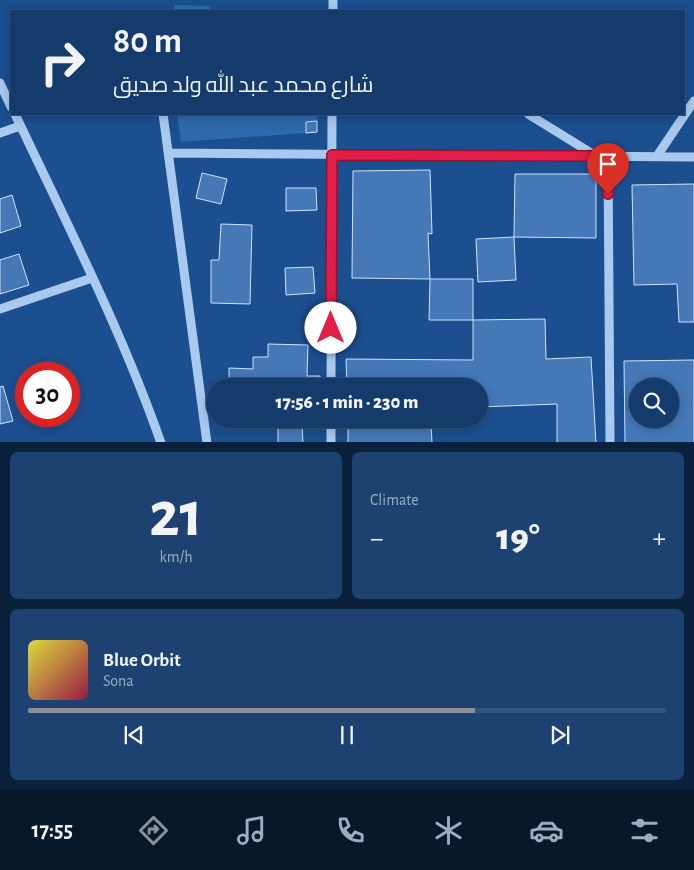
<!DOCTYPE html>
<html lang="en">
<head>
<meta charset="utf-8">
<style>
	:root { --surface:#143b6b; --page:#1d4271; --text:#f1f3f6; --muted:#9dadc1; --line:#33557e; --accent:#8c9099 }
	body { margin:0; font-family:"Alegreya Sans",Cairo,sans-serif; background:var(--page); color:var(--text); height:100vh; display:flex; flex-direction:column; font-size:19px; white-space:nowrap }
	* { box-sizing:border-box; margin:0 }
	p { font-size:16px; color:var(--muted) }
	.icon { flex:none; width:28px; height:28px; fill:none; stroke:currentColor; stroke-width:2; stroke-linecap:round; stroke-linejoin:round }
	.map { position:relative; height:442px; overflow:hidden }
	.sheet { display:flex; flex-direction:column; gap:10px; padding:10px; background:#0b203b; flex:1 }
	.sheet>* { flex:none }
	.banner { position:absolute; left:10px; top:10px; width:675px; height:105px; border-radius:0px; box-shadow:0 2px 12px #0003,0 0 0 1px var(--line); background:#143b6b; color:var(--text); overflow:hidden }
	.tools { position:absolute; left:629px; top:378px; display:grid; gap:10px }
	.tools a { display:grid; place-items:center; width:50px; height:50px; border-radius:50%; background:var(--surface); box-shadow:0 2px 12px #0003,0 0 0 1px var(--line); font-size:25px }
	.speed { position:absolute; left:15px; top:362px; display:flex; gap:10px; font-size:25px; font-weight:700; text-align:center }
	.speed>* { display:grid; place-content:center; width:65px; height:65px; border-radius:50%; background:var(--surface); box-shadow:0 2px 12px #0003,0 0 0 1px var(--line); line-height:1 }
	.speed .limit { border:8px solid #d22; background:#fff; color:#111 }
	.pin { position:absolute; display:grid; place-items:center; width:42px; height:42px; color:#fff; margin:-51px -21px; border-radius:50% 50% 50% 0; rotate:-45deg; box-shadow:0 0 5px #0007 }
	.pin .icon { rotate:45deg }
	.me { position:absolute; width:55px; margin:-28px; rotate:0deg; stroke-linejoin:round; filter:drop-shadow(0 0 4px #0008) }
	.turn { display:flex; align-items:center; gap:18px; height:105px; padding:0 20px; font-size:22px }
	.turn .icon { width:65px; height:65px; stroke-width:2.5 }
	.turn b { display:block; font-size:35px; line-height:42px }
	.big { font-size:38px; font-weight:800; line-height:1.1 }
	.sheet .tile { flex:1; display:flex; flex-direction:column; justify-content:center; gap:8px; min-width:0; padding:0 18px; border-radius:8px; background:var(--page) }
	.sheet .dial { align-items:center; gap:0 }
	.dial b { font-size:65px; line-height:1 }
	.song { display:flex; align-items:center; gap:15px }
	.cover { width:60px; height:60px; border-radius:8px; background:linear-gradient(135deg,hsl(60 70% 55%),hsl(340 70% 35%)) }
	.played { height:5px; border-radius:2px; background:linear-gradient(90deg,var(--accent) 70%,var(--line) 70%) }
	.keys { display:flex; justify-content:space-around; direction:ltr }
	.heat { display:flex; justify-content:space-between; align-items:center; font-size:28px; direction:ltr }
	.sheet .tiles { flex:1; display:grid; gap:10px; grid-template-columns:1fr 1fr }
	.tile:last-child { grid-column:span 2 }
	.trip { position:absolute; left:206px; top:378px; width:282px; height:50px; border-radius:25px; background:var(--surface); box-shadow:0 2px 12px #0003,0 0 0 1px var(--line); font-weight:800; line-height:50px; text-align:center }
	.tabs { display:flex; height:80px; justify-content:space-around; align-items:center; background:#08182b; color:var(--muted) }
	.tabs .icon { width:35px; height:35px }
	.tabs .active { color:var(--accent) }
	.tabs b { font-size:22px; color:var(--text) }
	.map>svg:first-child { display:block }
</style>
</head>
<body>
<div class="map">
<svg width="694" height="443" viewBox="0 0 694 443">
	<rect width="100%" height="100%" fill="#1b4f8f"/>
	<path fill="#2e69ad" d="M 174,5 L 210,6 L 210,11 L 174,11 Z
		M 177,114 L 317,114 L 317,121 L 306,122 L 306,133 L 181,142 Z"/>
	<path fill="#4478b7" stroke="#cfe3fa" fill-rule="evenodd" d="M 317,121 L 317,132 L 306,133 L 306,122 Z
		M 430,170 L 432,234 L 428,233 L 430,279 L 352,278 L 353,171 Z
		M 202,173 L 227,179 L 221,204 L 196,198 Z
		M 515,174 L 596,174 L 596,238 L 514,237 Z
		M 694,184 L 694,322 L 679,322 L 677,284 L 634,285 L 632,185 Z
		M 286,188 L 316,188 L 317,210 L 286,211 Z
		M 12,195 L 21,226 L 0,233 L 0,199 Z
		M 221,224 L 252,225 L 250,304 L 211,303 L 211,260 L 219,260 Z
		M 514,237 L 516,280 L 478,282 L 476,239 Z
		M 19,254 L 29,285 L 0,294 L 0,260 Z
		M 313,267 L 315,293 L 286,295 L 285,268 Z
		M 430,279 L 473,279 L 473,320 L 429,320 Z
		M 545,319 L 546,359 L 591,357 L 596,443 L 557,443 L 557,404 L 480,407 L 480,386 L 347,386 L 346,359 L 473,360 L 473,320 Z
		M 268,344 L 308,345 L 307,376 L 320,376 L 319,386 L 229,386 L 229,368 L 253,369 L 253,357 L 268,357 Z
		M 694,360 L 694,443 L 625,443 L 624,361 ZM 638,386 L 670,386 L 670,419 L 638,419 Z
		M 3,386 L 13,421 L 0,424 L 0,387 Z
		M 348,419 L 393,419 L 393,424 L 431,423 L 432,443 L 348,443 Z
		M 302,424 L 303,443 L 278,443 L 278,426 Z"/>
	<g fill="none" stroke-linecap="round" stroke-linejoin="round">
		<path stroke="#a9c9ee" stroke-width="9" d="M 333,11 L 333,0
			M 0,83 L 11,107
			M 15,114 C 66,222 121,329 161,443
			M 163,114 L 207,443
			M 528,114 L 596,156
			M 0,133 L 20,126
			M 169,153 L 694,157
			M 608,156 L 610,443
			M 657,156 L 694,101
			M 0,309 L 92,278
			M 331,386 L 332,114
			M 331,443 L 331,419"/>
	</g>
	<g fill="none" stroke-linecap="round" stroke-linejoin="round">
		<defs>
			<path id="route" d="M 331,328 L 332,155 L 608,156 L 608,194"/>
		</defs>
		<use href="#route" stroke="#92132f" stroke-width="12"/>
		<use href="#route" stroke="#e11d48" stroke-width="9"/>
	</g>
</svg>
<div class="tools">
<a><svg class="icon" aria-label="search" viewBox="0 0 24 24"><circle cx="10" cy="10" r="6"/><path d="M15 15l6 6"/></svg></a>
</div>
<div class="speed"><div class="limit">30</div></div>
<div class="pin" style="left:608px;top:194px;background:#d93025"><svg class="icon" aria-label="arrive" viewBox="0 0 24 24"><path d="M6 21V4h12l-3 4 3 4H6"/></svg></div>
<svg class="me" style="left:331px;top:328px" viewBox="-20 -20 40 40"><circle r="19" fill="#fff"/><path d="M0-13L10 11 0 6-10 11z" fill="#e11d48"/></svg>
<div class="trip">17:56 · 1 min · 230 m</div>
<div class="banner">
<div class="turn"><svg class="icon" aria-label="right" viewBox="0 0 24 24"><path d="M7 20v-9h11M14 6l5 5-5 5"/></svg><div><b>80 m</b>شارع محمد عبد الله ولد صديق</div></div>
</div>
</div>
<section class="sheet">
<div class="tiles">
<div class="tile dial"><b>21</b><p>km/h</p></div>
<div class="tile"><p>Climate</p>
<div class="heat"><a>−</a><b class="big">19°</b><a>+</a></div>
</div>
<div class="tile">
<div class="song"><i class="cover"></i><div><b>Blue Orbit</b><p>Sona</p></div></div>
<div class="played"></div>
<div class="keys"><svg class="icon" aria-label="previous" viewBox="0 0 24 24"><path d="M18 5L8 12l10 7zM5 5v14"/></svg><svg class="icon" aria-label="pause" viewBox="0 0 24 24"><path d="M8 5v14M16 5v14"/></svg><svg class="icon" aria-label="next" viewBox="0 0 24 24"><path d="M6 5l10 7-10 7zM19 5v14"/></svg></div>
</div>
</div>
</section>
<nav class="tabs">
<b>17:55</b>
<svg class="icon active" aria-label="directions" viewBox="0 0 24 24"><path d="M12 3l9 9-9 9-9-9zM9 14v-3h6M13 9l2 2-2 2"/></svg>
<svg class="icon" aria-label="music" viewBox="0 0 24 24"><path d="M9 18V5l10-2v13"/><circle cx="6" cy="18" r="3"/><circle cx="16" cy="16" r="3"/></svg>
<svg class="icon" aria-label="phone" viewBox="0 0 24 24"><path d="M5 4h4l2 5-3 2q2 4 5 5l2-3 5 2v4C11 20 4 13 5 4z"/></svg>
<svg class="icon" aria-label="climate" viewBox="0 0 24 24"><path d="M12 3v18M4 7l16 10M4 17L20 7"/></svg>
<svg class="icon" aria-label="car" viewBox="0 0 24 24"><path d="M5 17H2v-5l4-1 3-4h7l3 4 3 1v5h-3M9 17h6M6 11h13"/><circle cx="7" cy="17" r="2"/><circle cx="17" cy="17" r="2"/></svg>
<svg class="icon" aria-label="filters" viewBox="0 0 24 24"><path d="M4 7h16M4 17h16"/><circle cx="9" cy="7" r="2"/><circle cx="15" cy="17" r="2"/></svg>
</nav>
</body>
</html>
